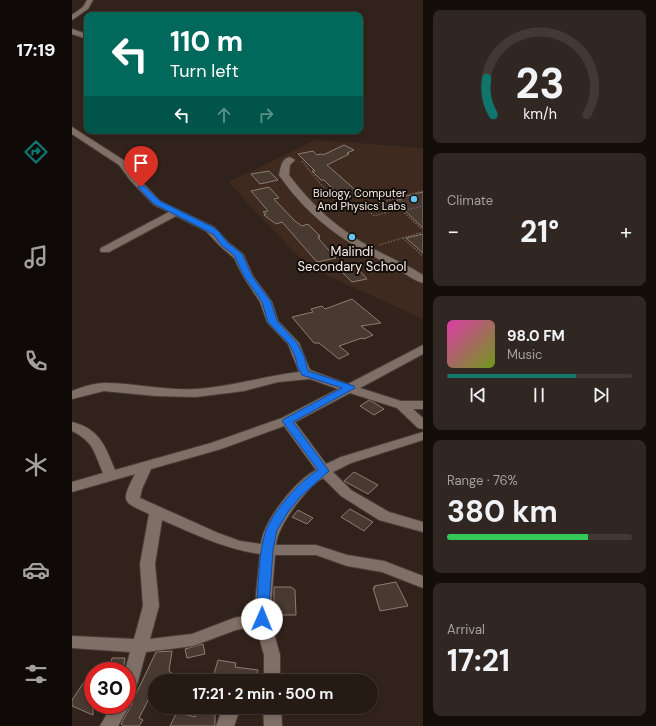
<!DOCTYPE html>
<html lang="en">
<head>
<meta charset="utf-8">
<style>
	:root { --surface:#251a14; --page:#312722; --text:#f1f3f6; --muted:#a3a1a0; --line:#423834; --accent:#0f766e }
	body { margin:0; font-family:"DM Sans",sans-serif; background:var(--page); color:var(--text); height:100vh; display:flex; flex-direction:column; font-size:15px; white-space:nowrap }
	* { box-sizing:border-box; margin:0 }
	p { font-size:13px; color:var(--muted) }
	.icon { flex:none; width:22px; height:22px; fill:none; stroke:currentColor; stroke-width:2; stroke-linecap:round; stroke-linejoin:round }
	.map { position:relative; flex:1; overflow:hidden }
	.sheet { display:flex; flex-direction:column; gap:10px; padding:10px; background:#140e0b; width:233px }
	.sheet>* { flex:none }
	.guide { position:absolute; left:12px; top:12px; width:279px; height:122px; border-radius:8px; box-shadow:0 2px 6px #0003,0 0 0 1px var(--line); background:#00695c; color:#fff; overflow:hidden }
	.speed { position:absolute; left:12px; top:662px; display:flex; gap:8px; font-size:20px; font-weight:700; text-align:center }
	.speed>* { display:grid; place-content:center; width:52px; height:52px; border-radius:50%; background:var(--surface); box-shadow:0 2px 6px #0003,0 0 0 1px var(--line); line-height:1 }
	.speed .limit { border:6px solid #d22; background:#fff; color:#111 }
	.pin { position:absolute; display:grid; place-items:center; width:34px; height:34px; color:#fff; margin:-41px -17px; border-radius:50% 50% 50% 0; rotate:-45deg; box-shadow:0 0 4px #0007 }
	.pin .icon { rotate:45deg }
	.me { position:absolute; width:44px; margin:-22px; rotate:1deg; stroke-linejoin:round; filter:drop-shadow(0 0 3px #0008) }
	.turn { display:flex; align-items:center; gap:14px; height:84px; padding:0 20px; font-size:18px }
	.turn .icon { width:52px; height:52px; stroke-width:2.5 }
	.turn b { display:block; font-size:28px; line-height:34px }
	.lanes { display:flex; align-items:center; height:38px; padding:0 20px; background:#0003; justify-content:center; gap:20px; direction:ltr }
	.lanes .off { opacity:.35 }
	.big { font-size:30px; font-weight:700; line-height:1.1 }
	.sheet .tile { flex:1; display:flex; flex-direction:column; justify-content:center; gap:6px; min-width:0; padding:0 14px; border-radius:8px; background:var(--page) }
	.sheet .dial { align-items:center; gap:0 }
	.dial svg { height:104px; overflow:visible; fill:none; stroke:var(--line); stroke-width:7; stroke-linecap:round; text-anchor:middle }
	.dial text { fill:var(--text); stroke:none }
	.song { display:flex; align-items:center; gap:12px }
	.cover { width:48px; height:48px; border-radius:6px; background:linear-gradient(135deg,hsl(320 70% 55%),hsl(80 70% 35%)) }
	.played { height:4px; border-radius:2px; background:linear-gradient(90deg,var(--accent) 70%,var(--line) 70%) }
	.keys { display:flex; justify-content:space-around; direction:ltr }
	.heat { display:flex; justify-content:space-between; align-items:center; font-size:22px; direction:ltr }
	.charge { height:6px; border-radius:3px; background:linear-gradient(90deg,#34c759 76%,var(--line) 0) }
	.trip { position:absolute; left:76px; top:674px; width:230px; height:40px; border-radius:20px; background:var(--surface); box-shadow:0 2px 6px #0003,0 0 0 1px var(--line); font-weight:700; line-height:40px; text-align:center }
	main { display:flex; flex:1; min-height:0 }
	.dock { display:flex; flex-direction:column; width:72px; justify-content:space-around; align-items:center; background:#0f0a08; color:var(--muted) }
	.dock .icon { width:28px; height:28px }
	.dock .on { color:var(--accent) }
	.dock b { font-size:18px; color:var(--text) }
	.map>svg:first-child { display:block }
</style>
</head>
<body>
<main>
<nav class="dock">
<b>17:19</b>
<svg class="icon on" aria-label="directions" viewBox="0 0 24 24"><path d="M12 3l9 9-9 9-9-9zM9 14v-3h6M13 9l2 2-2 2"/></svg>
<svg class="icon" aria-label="music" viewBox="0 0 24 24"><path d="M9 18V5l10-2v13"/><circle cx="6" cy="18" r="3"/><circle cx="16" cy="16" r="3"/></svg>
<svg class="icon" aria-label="phone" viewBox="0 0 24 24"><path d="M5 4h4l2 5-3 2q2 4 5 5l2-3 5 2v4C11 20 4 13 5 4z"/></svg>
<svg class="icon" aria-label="climate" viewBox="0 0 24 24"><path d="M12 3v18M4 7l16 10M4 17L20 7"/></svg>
<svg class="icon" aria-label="car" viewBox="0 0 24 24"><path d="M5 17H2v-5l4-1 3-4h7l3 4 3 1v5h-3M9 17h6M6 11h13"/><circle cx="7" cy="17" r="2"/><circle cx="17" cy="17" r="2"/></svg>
<svg class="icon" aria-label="filters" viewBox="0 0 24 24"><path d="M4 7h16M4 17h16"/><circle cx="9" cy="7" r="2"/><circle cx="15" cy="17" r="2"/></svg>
</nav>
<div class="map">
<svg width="351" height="726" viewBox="0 0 351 726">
	<rect width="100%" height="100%" fill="#31231b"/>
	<path fill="#3e2a1f" d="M 243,140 L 351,148 L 351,319 L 237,267 L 179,207 L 157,182 Z"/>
	<path fill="#483931" stroke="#8d7c72" d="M 272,145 L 282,150 L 275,153 L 277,154 L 255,165 L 287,193 L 269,197 L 252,180 L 249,180 L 240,171 L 243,171 L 226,154 L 241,151 L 245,155 L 249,154 L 251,155 Z
		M 197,171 L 206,180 L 188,184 L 179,174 Z
		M 197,187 L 207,198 L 202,199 L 223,221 L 230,226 L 236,224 L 248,236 L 246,236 L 248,238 L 246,238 L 264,258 L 245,262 L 210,222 L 204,224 L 192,215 L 194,214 L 191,212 L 196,211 L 179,191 Z
		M 351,192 L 351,228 L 323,201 L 332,198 L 330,197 Z
		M 351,234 L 351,253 L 334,238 Z
		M 282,264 L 295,279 L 280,282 L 266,268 Z
		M 280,299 L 309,323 L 289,326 L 301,335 L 292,339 L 290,338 L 267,346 L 277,354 L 267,359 L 247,343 L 242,343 L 220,317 L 241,312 L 239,309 L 250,306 L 253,309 Z
		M 297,400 L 301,402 L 312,409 L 302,415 L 288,406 Z
		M 282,472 L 306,485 L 296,494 L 272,481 Z
		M 278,509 L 301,522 L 292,531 L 269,517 Z
		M 226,510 L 241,518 L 235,524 L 220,517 Z
		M 324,582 L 336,606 L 308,611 L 301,588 L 303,588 L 302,586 Z
		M 202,587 L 219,587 L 223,590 L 224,615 L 202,615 Z
		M 131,644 L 133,654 L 115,658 L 113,649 Z
		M 100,651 L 97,671 L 111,681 L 83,681 L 83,687 L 67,718 L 71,720 L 67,726 L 52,726 L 49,724 L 59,706 L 61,702 L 58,701 L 62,698 L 84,652 Z
		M 40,658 L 53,658 L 51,671 L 37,671 Z
		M 146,660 L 164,663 L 163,667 L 186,670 L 184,681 L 140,681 Z
		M 12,682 L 21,686 L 21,715 L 0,706 L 0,700 Z
		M 105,712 L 123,717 L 124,712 L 143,713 L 143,726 L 98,726 Z"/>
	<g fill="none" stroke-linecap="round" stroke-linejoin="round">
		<defs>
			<path id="street" d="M 15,0 L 21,0 L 16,9 L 0,20 L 0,15 L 11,7 Z
				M 0,29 L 15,34 L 15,39 L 0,34 Z
				M 0,127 L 53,161 L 64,176 L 88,201 L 142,227 L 156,242 L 171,254 L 181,276 L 200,302 L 206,321 L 227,343 L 238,370 L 276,384 L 351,345 L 351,354 L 288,388 L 329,401 L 351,401 L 351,409 L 341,409 L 351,418 L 351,429 L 346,428 L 325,408 L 278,393 L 223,422 L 254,464 L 269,457 L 351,432 L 351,440 L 279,463 L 261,472 L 279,490 L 317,512 L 351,522 L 351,532 L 307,520 L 269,496 L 251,478 C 235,487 205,526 204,545 L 244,545 L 275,555 L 312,561 L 351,576 L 351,588 L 310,572 L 275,566 L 244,555 L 203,555 L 198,619 L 208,655 L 208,681 L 192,681 L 192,655 L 184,626 L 164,630 L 121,646 L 74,652 L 63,692 L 61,697 L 55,699 L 55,671 L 53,671 L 58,652 L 0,648 L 0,636 L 62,639 L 71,606 L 68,564 L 77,514 C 49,501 49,502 63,474 L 0,492 L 0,482 L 31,473 C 22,452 22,442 0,431 L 0,422 C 28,429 33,446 43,470 L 139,443 L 210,418 L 266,389 L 238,379 L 206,382 L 172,391 L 124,397 L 84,396 L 32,391 L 0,399 L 0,391 C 10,387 22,383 33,383 C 63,383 93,391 124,389 C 159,387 192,376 227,372 L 216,344 L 195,322 L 188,302 L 171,276 L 162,258 L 148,246 L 134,231 L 104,216 L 37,252 L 29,252 L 28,250 L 29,248 L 97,212 L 82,205 L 58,180 L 47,165 L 0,134 ZM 212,426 L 244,470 C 224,480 191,521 189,544 L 168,541 L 146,533 L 68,498 L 70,489 L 79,469 L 149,449 ZM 90,520 C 122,534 153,549 188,554 L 182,614 L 162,618 L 120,634 L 78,639 L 87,606 L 83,564 Z
				M 218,157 L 223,160 L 218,165 L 217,175 C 240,206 268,231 302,249 C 318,258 336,265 351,275 L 351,283 C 342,281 333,273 324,268 C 275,244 239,221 207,175 C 209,167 209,159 218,157 Z
				M 55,700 L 58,705 L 46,726 L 28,726 L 40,705 L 55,705 Z
				M 151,707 L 169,707 L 162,726 L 144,726 Z
				M 191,707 L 209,707 L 210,726 L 192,726 Z"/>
		</defs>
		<use href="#street" stroke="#493e38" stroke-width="2"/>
		<path stroke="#6d6059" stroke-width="1.5" stroke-dasharray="1.5 1.5" stroke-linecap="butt" d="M 230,161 C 255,191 267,216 310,202
			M 325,198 L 335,206
			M 292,207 L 302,216 L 335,206
			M 320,211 L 310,202 L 351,191
			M 330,211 L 351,230
			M 330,211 L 351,206
			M 331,238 L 351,256
			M 307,245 L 351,232"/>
		<use href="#street" fill="#806f66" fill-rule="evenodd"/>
	</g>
	<path fill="#1a73e8" stroke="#114b97" d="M 69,185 L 72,186 L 88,201 L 141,227 L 147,232 L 155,242 L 170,254 L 180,276 L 199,302 L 205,321 L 225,343 L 232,356 L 236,371 L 282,386 L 283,388 L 221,422 L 257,471 L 228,497 L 216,512 L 205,530 L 201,550 L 196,619 L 195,622 L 190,624 L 186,622 L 184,619 C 186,595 186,552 194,530 C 202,510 227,482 246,470 L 210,421 L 212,419 L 270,388 L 230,375 L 226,368 L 223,356 L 217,344 L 196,322 L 190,302 L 172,276 L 162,255 L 149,245 L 142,235 L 135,231 L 82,204 L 66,187 Z"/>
	<g fill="#67c4ef" stroke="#140e0a" stroke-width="1.5">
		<circle cx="342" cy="199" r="4"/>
		<circle cx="280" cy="237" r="4"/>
	</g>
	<g text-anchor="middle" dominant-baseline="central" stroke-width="4" stroke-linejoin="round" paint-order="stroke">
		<g font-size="11" fill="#f7ede8" stroke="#140e0a" text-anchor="end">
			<text x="334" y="193">Biology, Computer<tspan x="334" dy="13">And Physics Labs</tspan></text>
		</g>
		<g font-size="13" fill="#f7ede8" stroke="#140e0a">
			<text x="280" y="251">Malindi<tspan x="280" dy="15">Secondary School</tspan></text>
		</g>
	</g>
</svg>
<div class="speed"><div class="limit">30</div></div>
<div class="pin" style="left:69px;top:187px;background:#d93025"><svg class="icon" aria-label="arrive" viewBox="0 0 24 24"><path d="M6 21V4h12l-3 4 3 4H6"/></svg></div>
<svg class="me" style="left:190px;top:619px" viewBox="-20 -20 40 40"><circle r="19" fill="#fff"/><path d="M0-13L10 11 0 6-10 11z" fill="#1a73e8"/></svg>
<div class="trip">17:21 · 2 min · 500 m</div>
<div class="guide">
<div class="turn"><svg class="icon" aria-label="left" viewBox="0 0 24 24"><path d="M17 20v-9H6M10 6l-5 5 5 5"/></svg><div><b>110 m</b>Turn left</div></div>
<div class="lanes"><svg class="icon" aria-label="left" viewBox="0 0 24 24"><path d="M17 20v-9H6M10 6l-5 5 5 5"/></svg><svg class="icon off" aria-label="ahead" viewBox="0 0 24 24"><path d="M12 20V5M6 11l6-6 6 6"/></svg><svg class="icon off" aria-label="right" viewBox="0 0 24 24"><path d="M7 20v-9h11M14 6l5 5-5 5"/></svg></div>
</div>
</div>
<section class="sheet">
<div class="tile dial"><svg viewBox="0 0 100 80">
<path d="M14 69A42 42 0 1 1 86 69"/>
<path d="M14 69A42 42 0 0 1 9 41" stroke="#0f766e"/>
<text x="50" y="56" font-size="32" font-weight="700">23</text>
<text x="50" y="72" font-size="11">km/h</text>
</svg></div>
<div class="tile"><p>Climate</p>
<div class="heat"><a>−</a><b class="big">21°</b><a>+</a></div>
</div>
<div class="tile">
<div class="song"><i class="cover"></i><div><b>98.0 FM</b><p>Music</p></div></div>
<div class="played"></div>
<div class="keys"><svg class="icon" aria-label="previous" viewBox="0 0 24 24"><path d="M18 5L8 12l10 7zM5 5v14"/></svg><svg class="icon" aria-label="pause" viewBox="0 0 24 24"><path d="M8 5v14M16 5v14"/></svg><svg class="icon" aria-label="next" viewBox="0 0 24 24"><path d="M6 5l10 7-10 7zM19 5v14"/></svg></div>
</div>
<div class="tile"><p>Range · 76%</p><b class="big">380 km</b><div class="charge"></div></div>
<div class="tile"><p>Arrival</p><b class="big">17:21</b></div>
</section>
</main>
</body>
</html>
